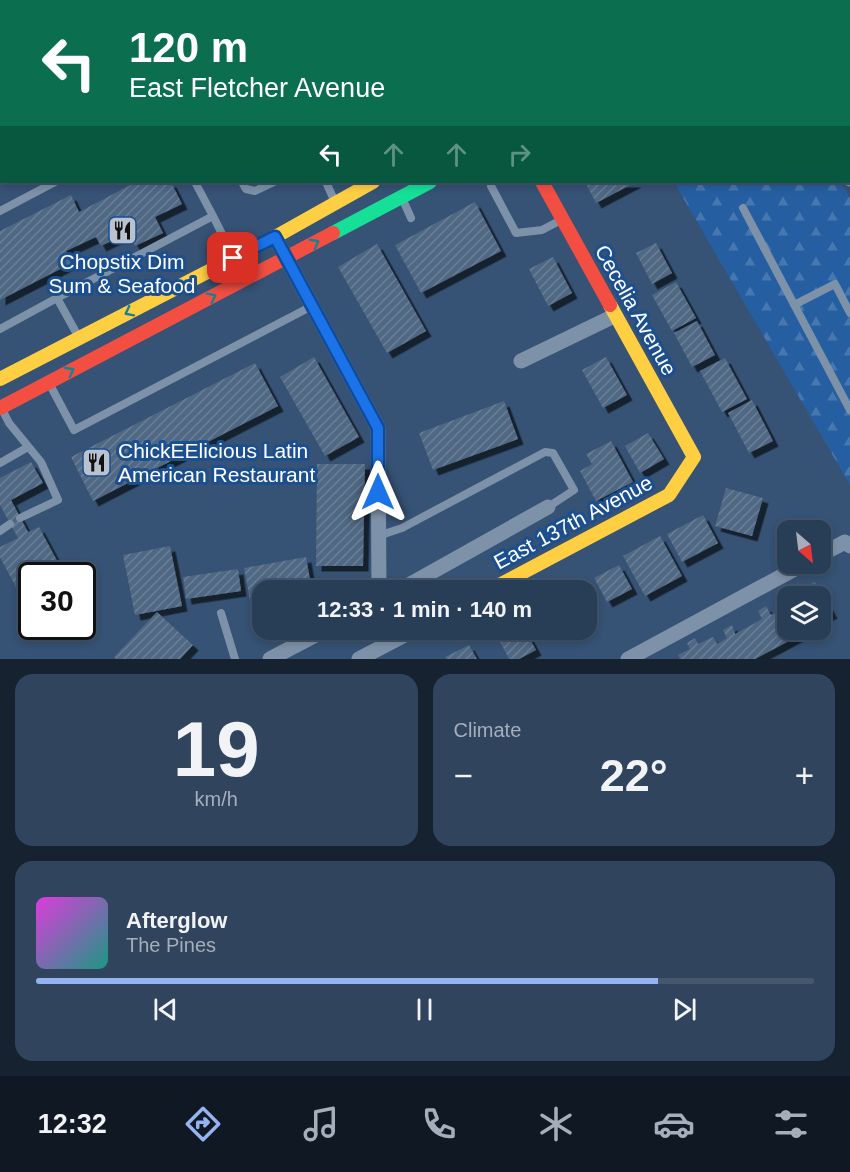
<!DOCTYPE html>
<html lang="en">
<head>
<meta charset="utf-8">
<style>
	:root { --surface:#283e57; --page:#30455d; --text:#f1f3f6; --muted:#a5aeba; --line:#44576d; --accent:#95b2f1 }
	body { margin:0; font-family:Helvetica,sans-serif; background:var(--page); color:var(--text); height:100vh; display:flex; flex-direction:column; font-size:22px; white-space:nowrap }
	* { box-sizing:border-box; margin:0 }
	p { font-size:20px; color:var(--muted) }
	.icon { flex:none; width:33px; height:33px; fill:none; stroke:currentColor; stroke-width:2; stroke-linecap:round; stroke-linejoin:round }
	.map { position:relative; height:659px; overflow:hidden }
	.details { display:flex; flex-direction:column; gap:15px; padding:15px; background:#162230; flex:1 }
	.details>* { flex:none }
	.guide { position:absolute; left:0px; top:0px; width:850px; height:183px; box-shadow:0 3px 9px #0003,0 0 0 2px var(--line); background:#0b6e4f; color:#fff; overflow:hidden }
	.needle { width:39px; rotate:152deg }
	.fabs { position:absolute; left:777px; top:520px; display:grid; gap:12px }
	.fabs a { display:grid; place-items:center; width:54px; height:54px; border-radius:12px; background:var(--surface); box-shadow:0 3px 9px #0003,0 0 0 2px var(--line); font-size:30px }
	.speed { position:absolute; left:18px; top:562px; display:flex; gap:12px; font-size:30px; font-weight:700; text-align:center }
	.speed>* { display:grid; place-content:center; width:78px; height:78px; border-radius:50%; background:var(--surface); box-shadow:0 3px 9px #0003,0 0 0 2px var(--line); line-height:1 }
	.speed .limit { border:3px solid #111; border-radius:9px; background:#fff; color:#111 }
	.pin { position:absolute; display:grid; place-items:center; width:51px; height:51px; color:#fff; margin:-26px; border-radius:12px; box-shadow:0 3px 9px #0006 }
	.me { position:absolute; width:66px; margin:-33px; rotate:0deg; stroke-linejoin:round; filter:drop-shadow(0 0 4px #0008) }
	.turn { display:flex; align-items:center; gap:21px; height:126px; padding:0 30px; font-size:27px }
	.turn .icon { width:78px; height:78px; stroke-width:2.5 }
	.turn b { display:block; font-size:42px; line-height:51px }
	.lanes { display:flex; align-items:center; height:57px; padding:0 30px; background:#0003; justify-content:center; gap:30px; direction:ltr }
	.lanes .off { opacity:.35 }
	.big { font-size:45px; font-weight:800; line-height:1.1 }
	.details .widget { flex:1; display:flex; flex-direction:column; justify-content:center; gap:9px; min-width:0; padding:0 21px; border-radius:18px; background:var(--page) }
	.details .dial { align-items:center; gap:0 }
	.dial b { font-size:78px; line-height:1 }
	.song { display:flex; align-items:center; gap:18px }
	.cover { width:72px; height:72px; border-radius:9px; background:linear-gradient(135deg,hsl(300 70% 55%),hsl(170 70% 35%)) }
	.played { height:6px; border-radius:3px; background:linear-gradient(90deg,var(--accent) 80%,var(--line) 80%) }
	.keys { display:flex; justify-content:space-around; direction:ltr }
	.heat { display:flex; justify-content:space-between; align-items:center; font-size:33px; direction:ltr }
	.details .tiles { flex:1; display:grid; gap:15px; grid-template-columns:1fr 1fr }
	.widget:last-child { grid-column:span 2 }
	.trip { position:absolute; left:252px; top:580px; width:345px; height:60px; border-radius:18px; background:var(--surface); box-shadow:0 3px 9px #0003,0 0 0 2px var(--line); font-weight:800; line-height:60px; text-align:center }
	.menu { display:flex; height:96px; justify-content:space-around; align-items:center; background:#101923; color:var(--muted) }
	.menu .icon { width:42px; height:42px }
	.menu .current { color:var(--accent) }
	.menu b { font-size:27px; color:var(--text) }
	.map>svg:first-child { display:block }
</style>
</head>
<body>
<div class="map">
<svg width="850" height="659" viewBox="0 0 850 659">
	<defs>
		<pattern id="forest-firs" width="22" height="20" patternUnits="userSpaceOnUse" patternTransform="scale(1.5)"><rect width="22" height="20" fill="#265fa1"/><path d="M5 1l3.5 6h-7zM16 11l3.5 6h-7z" fill="#4777af"/></pattern>
		<pattern id="building-hatch" width="6" height="6" patternUnits="userSpaceOnUse" patternTransform="scale(1.5)"><rect width="6" height="6" fill="#506783"/><path d="M-1 1l2-2M0 6l6-6M5 7l2-2" fill="none" stroke="#6a7e96"/></pattern>
		<filter id="shadow"><feDropShadow dx="5.5" dy="5.5" stdDeviation="0" flood-color="#0009"/></filter>
	</defs>
	<rect width="100%" height="100%" fill="#365274"/>
	<path fill="url(#forest-firs)" d="M 674,182 L 841,182 L 850,198 L 850,485 Z"/>
	<path fill="url(#building-hatch)" filter="url(#shadow)" d="M 136,182 L 171,182 L 182,204 L 155,217 L 163,233 L 135,246 L 128,233 L 101,246 L 96,237 L 66,251 L 72,263 L 0,300 L 0,231 L 71,195 L 79,212 Z
		M 585,182 L 636,182 L 596,203 Z
		M 475,202 L 501,251 L 421,293 L 395,245 Z
		M 656,243 L 672,273 L 652,284 L 636,253 Z
		M 377,244 L 426,331 L 387,353 L 338,267 Z
		M 553,257 L 572,293 L 548,306 L 529,269 Z
		M 676,282 L 696,318 L 672,331 L 652,295 Z
		M 697,321 L 715,355 L 692,367 L 674,333 Z
		M 314,357 L 359,437 L 325,456 L 280,377 Z
		M 606,357 L 627,395 L 603,408 L 582,370 Z
		M 725,358 L 747,399 L 722,412 L 700,371 Z
		M 255,363 L 278,406 L 93,501 L 71,457 Z
		M 752,400 L 773,441 L 749,453 L 728,413 Z
		M 504,401 L 518,439 L 433,470 L 419,433 Z
		M 648,433 L 664,459 L 640,473 L 625,446 Z
		M 611,441 L 633,482 L 596,501 L 580,471 L 592,464 L 586,454 Z
		M 31,462 L 43,483 L 11,500 L 28,532 L 39,527 L 62,570 L 51,576 L 32,576 L 32,587 L 19,593 L 0,557 L 0,547 L 18,538 L 0,505 L 0,478 Z
		M 317,464 L 365,464 L 363,566 L 316,566 Z
		M 726,488 L 763,498 L 752,536 L 715,526 Z
		M 703,515 L 718,543 L 682,562 L 667,534 Z
		M 660,536 L 682,576 L 645,596 L 623,556 Z
		M 170,546 L 182,606 L 135,615 L 123,555 Z
		M 306,557 L 312,591 L 262,591 L 262,615 L 253,617 L 244,568 Z
		M 619,565 L 632,589 L 607,602 L 594,578 Z
		M 238,569 L 241,591 L 186,599 L 183,577 Z
		M 815,582 L 832,613 L 820,619 L 820,597 L 788,597 L 788,630 L 800,630 L 802,634 L 755,659 L 680,659 L 678,655 L 690,649 L 687,643 L 695,638 L 698,644 L 713,637 L 717,644 L 727,638 L 723,630 L 732,625 L 735,634 L 762,619 L 758,611 L 766,606 L 771,615 L 783,609 L 779,601 L 793,594 L 789,588 L 798,583 L 801,589 Z
		M 157,612 L 193,645 L 180,659 L 116,659 L 114,657 Z
		M 513,630 L 525,630 L 536,650 L 519,659 L 509,659 L 498,638 Z
		M 469,645 L 477,659 L 446,659 L 445,657 Z"/>
	<g fill="none" stroke-linecap="round" stroke-linejoin="round">
		<path stroke="#7d92a8" stroke-width="8" d="M 394,0 L 395,2
			M 501,0 L 502,2
			M 343,2 L 346,0
			M 846,2 L 849,0
			M 849,36 L 850,38
			M 195,182 L 213,216
			M 242,182 L 246,189 L 255,191 L 274,182
			M 326,182 L 335,202
			M 491,186 L 516,233 L 542,230 L 561,220
			M 402,198 L 411,218
			M 743,208 L 850,410
			M 0,211 L 55,182
			M 57,298 L 213,216 L 244,278
			M 794,305 L 835,284 L 850,313
			M 0,329 L 57,298 L 78,336
			M 49,383 L 74,430 L 312,306
			M 2,409 L 9,423 L 41,462 L 58,500 L 20,518
			M 0,463 L 28,447
			M 0,531 L 10,524
			M 378,536 L 402,528 L 545,452 L 553,453 L 574,490 L 548,507
			M 221,613 L 235,659"/>
		<path stroke="#7d92a8" stroke-width="15" d="M 27,0 L 28,2
			M 753,0 L 754,2
			M 0,151 L 2,150
			M 849,177 L 850,179
			M 275,237 L 378,428 L 379,591
			M 521,361 L 614,316
			M 820,555 L 845,542 L 850,546
			M 398,591 L 548,507
			M 270,659 L 325,630
			M 359,659 L 414,630
			M 628,659 L 804,564"/>
		<path stroke="#16e098" stroke-width="14" d="M 771,2 L 774,0
			M 333,233 L 430,182"/>
		<path stroke="#ffcf43" stroke-width="14" d="M 715,2 L 718,0
			M 0,379 L 275,237 L 373,182
			M 488,591 L 669,495 L 694,457 L 610,305"/>
		<path stroke="#f24e42" stroke-width="14" d="M 542,182 L 610,305
			M 0,408 L 333,233"/>
	</g>
	<defs><path id="oneway-chevron" d="M-2-3.5L2.5 0L-2 3.5" fill="none" stroke-width="1.6" stroke-linecap="round" stroke-linejoin="round" transform="scale(1.5)"/></defs>
	<g stroke="#198292">
		<use href="#oneway-chevron" transform="translate(315 243) rotate(-28)"/>
		<use href="#oneway-chevron" transform="translate(212 297) rotate(-27)"/>
		<use href="#oneway-chevron" transform="translate(129 312) rotate(153)"/>
		<use href="#oneway-chevron" transform="translate(70 371) rotate(-28)"/>
	</g>
	<g fill="none" stroke-linecap="round" stroke-linejoin="round">
		<defs>
			<path id="route" d="M 233,258 L 275,237 L 378,428 L 378,492"/>
		</defs>
		<use href="#route" stroke="#114b97" stroke-width="15"/>
		<use href="#route" stroke="#1a73e8" stroke-width="10"/>
	</g>
	<defs>
		<symbol id="restaurant-square" viewBox="-11 -11 22 22"><rect x="-9" y="-9" width="18" height="18" rx="4" fill="#b9c2ce" stroke="#1b4f8f"/><path d="M-5-6h1v4h1v-4h1v4h1v-4h1v5L-1.5 .5V6h-2V.5L-5-1ZM5-6V6H3V1.5H1.5Q1.5-4 5-6Z" fill="#111"/></symbol>
	</defs>
	<g fill-rule="evenodd">
		<use href="#restaurant-square" x="106" y="214" width="33" height="33"/>
		<use href="#restaurant-square" x="80" y="446" width="33" height="33"/>
	</g>
	<g text-anchor="middle" dominant-baseline="central" stroke-width="6" stroke-linejoin="round" paint-order="stroke">
		<g font-size="21" fill="#fff" stroke="#1b4f8f">
			<text x="122" y="261">Chopstix Dim<tspan x="122" dy="24">Sum &amp; Seafood</tspan></text>
			<text x="118" y="450" text-anchor="start">ChickEElicious Latin<tspan x="118" dy="24">American Restaurant</tspan></text>
		</g>
		<g font-size="21" fill="#fff" stroke="#1b4f8f">
			<text transform="translate(636 310) rotate(61)">Cecelia Avenue</text>
			<text transform="translate(573 522) rotate(-28)">East 137th Avenue</text>
		</g>
	</g>
</svg>
<div class="fabs">
<a><svg class="needle" viewBox="-14 -14 28 28"><path d="M0-13l5 13h-10z" fill="#e53935"/><path d="M0 13l5-13h-10z" fill="#a5aeba"/></svg></a>
<a><svg class="icon" aria-label="layers" viewBox="0 0 24 24"><path d="M12 4l9 5-9 5-9-5zM3 14l9 5 9-5"/></svg></a>
</div>
<div class="speed"><div class="limit">30</div></div>
<div class="pin" style="left:233px;top:258px;background:#d93025"><svg class="icon" aria-label="arrive" viewBox="0 0 24 24"><path d="M6 21V4h12l-3 4 3 4H6"/></svg></div>
<svg class="me" style="left:378px;top:492px" viewBox="-20 -20 40 40"><path d="M0-17L14 15 0 8-14 15z" fill="#1a73e8" stroke="#fff" stroke-width="4"/></svg>
<div class="trip">12:33 · 1 min · 140 m</div>
<div class="guide">
<div class="turn"><svg class="icon" aria-label="left" viewBox="0 0 24 24"><path d="M17 20v-9H6M10 6l-5 5 5 5"/></svg><div><b>120 m</b>East Fletcher Avenue</div></div>
<div class="lanes"><svg class="icon" aria-label="left" viewBox="0 0 24 24"><path d="M17 20v-9H6M10 6l-5 5 5 5"/></svg><svg class="icon off" aria-label="ahead" viewBox="0 0 24 24"><path d="M12 20V5M6 11l6-6 6 6"/></svg><svg class="icon off" aria-label="ahead" viewBox="0 0 24 24"><path d="M12 20V5M6 11l6-6 6 6"/></svg><svg class="icon off" aria-label="right" viewBox="0 0 24 24"><path d="M7 20v-9h11M14 6l5 5-5 5"/></svg></div>
</div>
</div>
<section class="details">
<div class="tiles">
<div class="widget dial"><b>19</b><p>km/h</p></div>
<div class="widget"><p>Climate</p>
<div class="heat"><a>−</a><b class="big">22°</b><a>+</a></div>
</div>
<div class="widget">
<div class="song"><i class="cover"></i><div><b>Afterglow</b><p>The Pines</p></div></div>
<div class="played"></div>
<div class="keys"><svg class="icon" aria-label="previous" viewBox="0 0 24 24"><path d="M18 5L8 12l10 7zM5 5v14"/></svg><svg class="icon" aria-label="pause" viewBox="0 0 24 24"><path d="M8 5v14M16 5v14"/></svg><svg class="icon" aria-label="next" viewBox="0 0 24 24"><path d="M6 5l10 7-10 7zM19 5v14"/></svg></div>
</div>
</div>
</section>
<nav class="menu">
<b>12:32</b>
<svg class="icon current" aria-label="directions" viewBox="0 0 24 24"><path d="M12 3l9 9-9 9-9-9zM9 14v-3h6M13 9l2 2-2 2"/></svg>
<svg class="icon" aria-label="music" viewBox="0 0 24 24"><path d="M9 18V5l10-2v13"/><circle cx="6" cy="18" r="3"/><circle cx="16" cy="16" r="3"/></svg>
<svg class="icon" aria-label="phone" viewBox="0 0 24 24"><path d="M5 4h4l2 5-3 2q2 4 5 5l2-3 5 2v4C11 20 4 13 5 4z"/></svg>
<svg class="icon" aria-label="climate" viewBox="0 0 24 24"><path d="M12 3v18M4 7l16 10M4 17L20 7"/></svg>
<svg class="icon" aria-label="car" viewBox="0 0 24 24"><path d="M5 17H2v-5l4-1 3-4h7l3 4 3 1v5h-3M9 17h6M6 11h13"/><circle cx="7" cy="17" r="2"/><circle cx="17" cy="17" r="2"/></svg>
<svg class="icon" aria-label="filters" viewBox="0 0 24 24"><path d="M4 7h16M4 17h16"/><circle cx="9" cy="7" r="2"/><circle cx="15" cy="17" r="2"/></svg>
</nav>
</body>
</html>
